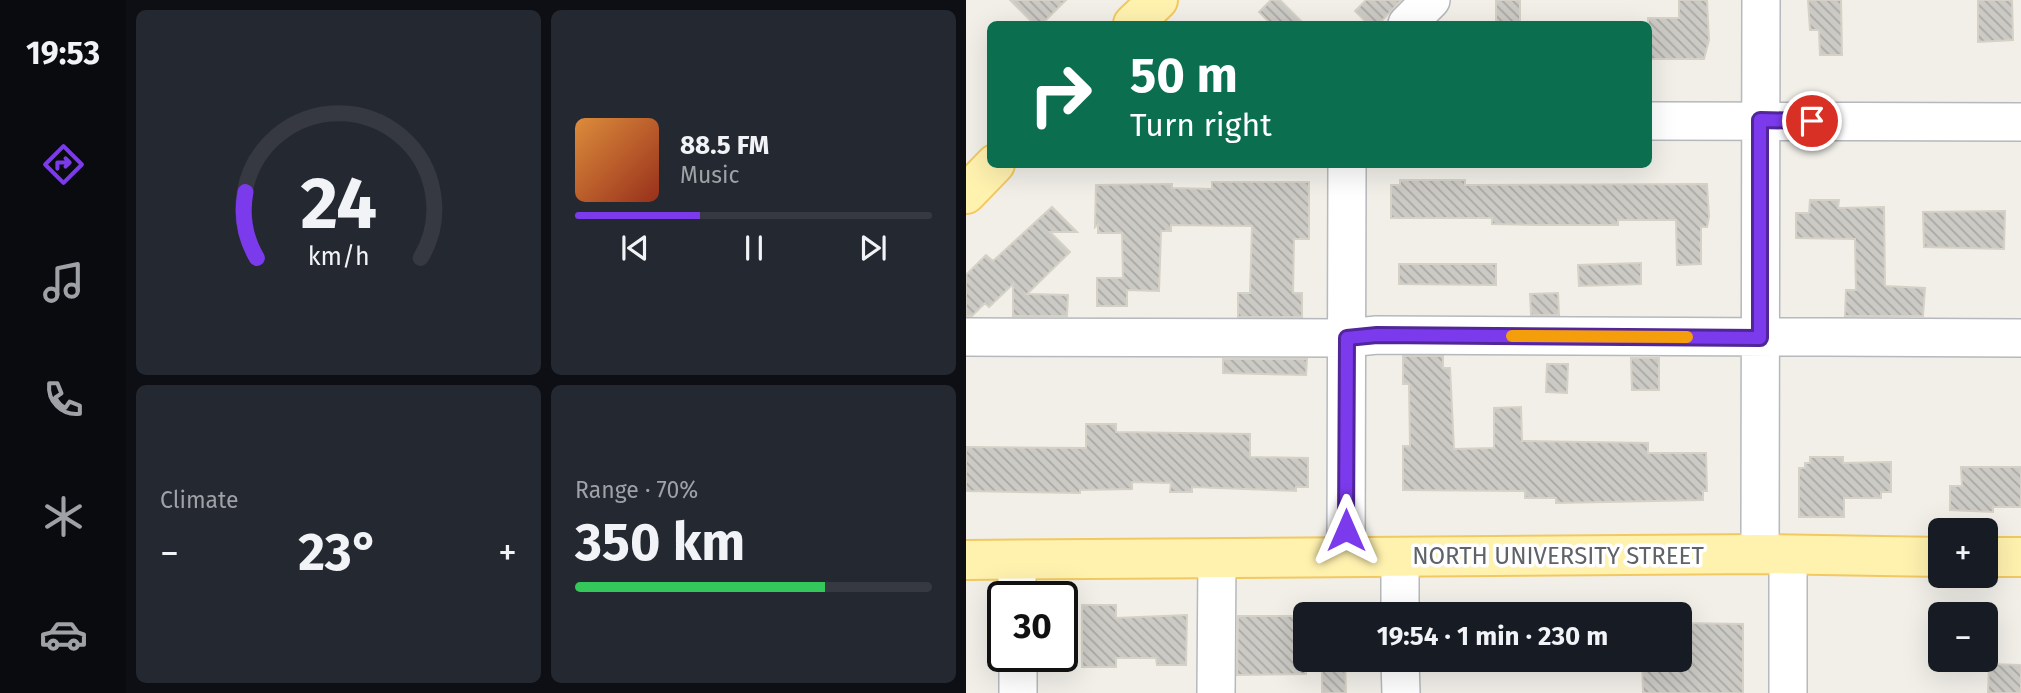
<!DOCTYPE html>
<html lang="en">
<head>
<meta charset="utf-8">
<style>
	:root { --surface:#171b24; --page:#242831; --text:#f1f3f6; --muted:#9ea1a6; --line:#363941; --accent:#7c3aed }
	body { margin:0; font-family:"Fira Sans",sans-serif; background:var(--page); color:var(--text); height:100vh; display:flex; flex-direction:column; font-size:26px; white-space:nowrap }
	* { box-sizing:border-box; margin:0 }
	p { font-size:23px; color:var(--muted) }
	.icon { flex:none; width:38px; height:38px; fill:none; stroke:currentColor; stroke-width:2; stroke-linecap:round; stroke-linejoin:round }
	.map { position:relative; flex:1; overflow:hidden }
	.sheet { display:flex; flex-direction:column; gap:10px; padding:10px; background:#0d0f14; width:840px }
	.sheet>* { flex:none }
	.guide { position:absolute; left:21px; top:21px; width:665px; height:147px; border-radius:10px; box-shadow:0 7px 28px #0002; background:#0b6e4f; color:#fff; overflow:hidden }
	.tools { position:absolute; left:962px; top:518px; display:grid; gap:14px }
	.tools a { display:grid; place-items:center; width:70px; height:70px; border-radius:10px; background:var(--surface); box-shadow:0 7px 28px #0002; font-size:35px }
	.speed { position:absolute; left:21px; top:581px; display:flex; gap:14px; font-size:35px; font-weight:700; text-align:center }
	.speed>* { display:grid; place-content:center; width:91px; height:91px; border-radius:50%; background:var(--surface); box-shadow:0 7px 28px #0002; line-height:1 }
	.speed .limit { border:4px solid #111; border-radius:10px; background:#fff; color:#111 }
	.pin { position:absolute; display:grid; place-items:center; width:60px; height:60px; color:#fff; margin:-30px; border:4px solid #fff; border-radius:50%; box-shadow:0 2px 7px #0007 }
	.me { position:absolute; width:77px; margin:-38px; rotate:0deg; stroke-linejoin:round; filter:drop-shadow(0 0 5px #0008) }
	.turn { display:flex; align-items:center; gap:24px; height:147px; padding:0 28px; font-size:32px }
	.turn .icon { width:91px; height:91px; stroke-width:2.5 }
	.turn b { display:block; font-size:49px; line-height:60px }
	.big { font-size:52px; font-weight:700; line-height:1.1 }
	.sheet .widget { flex:1; display:flex; flex-direction:column; justify-content:center; gap:10px; min-width:0; padding:0 24px; border-radius:10px; background:var(--page) }
	.sheet .dial { align-items:center; gap:0 }
	.dial svg { height:182px; overflow:visible; fill:none; stroke:var(--line); stroke-width:7; stroke-linecap:round; text-anchor:middle }
	.dial text { fill:var(--text); stroke:none }
	.song { display:flex; align-items:center; gap:21px }
	.cover { width:84px; height:84px; border-radius:10px; background:linear-gradient(135deg,hsl(30 70% 55%),hsl(10 70% 35%)) }
	.played { height:7px; border-radius:4px; background:linear-gradient(90deg,var(--accent) 35%,var(--line) 35%) }
	.keys { display:flex; justify-content:space-around; direction:ltr }
	.heat { display:flex; justify-content:space-between; align-items:center; font-size:38px; direction:ltr }
	.charge { height:10px; border-radius:5px; background:linear-gradient(90deg,#34c759 70%,var(--line) 0) }
	.sheet .tiles { flex:1; display:grid; gap:10px; grid-template-columns:repeat(2,1fr) }
	.trip { position:absolute; left:327px; top:602px; width:399px; height:70px; border-radius:10px; background:var(--surface); box-shadow:0 7px 28px #0002; font-weight:700; line-height:70px; text-align:center }
	main { display:flex; flex:1; min-height:0 }
	.tab-bar { display:flex; flex-direction:column; width:126px; justify-content:space-around; align-items:center; background:#090b0e; color:var(--muted) }
	.tab-bar .icon { width:49px; height:49px }
	.tab-bar .active { color:var(--accent) }
	.tab-bar b { font-size:32px; color:var(--text) }
	.map>svg:first-child { display:block }
</style>
</head>
<body>
<main>
<nav class="tab-bar">
<b>19:53</b>
<svg class="icon active" aria-label="directions" viewBox="0 0 24 24"><path d="M12 3l9 9-9 9-9-9zM9 14v-3h6M13 9l2 2-2 2"/></svg>
<svg class="icon" aria-label="music" viewBox="0 0 24 24"><path d="M9 18V5l10-2v13"/><circle cx="6" cy="18" r="3"/><circle cx="16" cy="16" r="3"/></svg>
<svg class="icon" aria-label="phone" viewBox="0 0 24 24"><path d="M5 4h4l2 5-3 2q2 4 5 5l2-3 5 2v4C11 20 4 13 5 4z"/></svg>
<svg class="icon" aria-label="climate" viewBox="0 0 24 24"><path d="M12 3v18M4 7l16 10M4 17L20 7"/></svg>
<svg class="icon" aria-label="car" viewBox="0 0 24 24"><path d="M5 17H2v-5l4-1 3-4h7l3 4 3 1v5h-3M9 17h6M6 11h13"/><circle cx="7" cy="17" r="2"/><circle cx="17" cy="17" r="2"/></svg>
</nav>
<section class="sheet">
<div class="tiles">
<div class="widget dial"><svg viewBox="0 0 100 80">
<path d="M14 69A42 42 0 1 1 86 69"/>
<path d="M14 69A42 42 0 0 1 9 40" stroke="#7c3aed"/>
<text x="50" y="56" font-size="32" font-weight="700">24</text>
<text x="50" y="72" font-size="11">km/h</text>
</svg></div>
<div class="widget">
<div class="song"><i class="cover"></i><div><b>88.5 FM</b><p>Music</p></div></div>
<div class="played"></div>
<div class="keys"><svg class="icon" aria-label="previous" viewBox="0 0 24 24"><path d="M18 5L8 12l10 7zM5 5v14"/></svg><svg class="icon" aria-label="pause" viewBox="0 0 24 24"><path d="M8 5v14M16 5v14"/></svg><svg class="icon" aria-label="next" viewBox="0 0 24 24"><path d="M6 5l10 7-10 7zM19 5v14"/></svg></div>
</div>
<div class="widget"><p>Climate</p>
<div class="heat"><a>−</a><b class="big">23°</b><a>+</a></div>
</div>
<div class="widget"><p>Range · 70%</p><b class="big">350 km</b><div class="charge"></div></div>
</div>
</section>
<div class="map">
<svg width="1055" height="693" viewBox="0 0 1055 693">
	<defs>
		<pattern id="building-back-hatch" width="6" height="6" patternUnits="userSpaceOnUse" patternTransform="scale(1.75)"><rect width="6" height="6" fill="#cccac5"/><path d="M-1 5l2 2M0 0l6 6M5-1l2 2" fill="none" stroke="#a9a8a4"/></pattern>
	</defs>
	<rect width="100%" height="100%" fill="#f1efe8"/>
	<path fill="url(#building-back-hatch)" stroke="#d6d1c6" stroke-width="2" d="M 44,0 L 100,0 L 76,24 L 68,24 Z
		M 305,0 L 314,0 L 338,24 L 305,24 L 293,12 Z
		M 400,0 L 435,0 L 413,24 L 402,24 L 389,11 Z
		M 530,0 L 554,0 L 554,24 L 530,24 Z
		M 713,0 L 741,0 L 743,40 L 738,59 L 682,59 L 682,18 L 713,18 Z
		M 842,0 L 875,0 L 876,55 L 854,55 L 853,30 L 844,30 Z
		M 1012,0 L 1046,0 L 1047,40 L 1012,42 Z
		M 434,180 L 499,180 L 499,185 L 741,184 L 743,217 L 741,227 L 735,227 L 735,264 L 711,265 L 710,220 L 652,220 L 652,225 L 573,225 L 526,224 L 526,218 L 425,218 L 425,185 L 434,185 Z
		M 246,182 L 343,182 L 343,239 L 328,239 L 327,293 L 336,293 L 336,317 L 272,317 L 272,293 L 284,293 L 286,226 L 205,225 L 205,231 L 195,231 L 193,291 L 161,290 L 161,306 L 131,306 L 131,278 L 157,278 L 156,233 L 132,233 L 132,224 L 129,227 L 130,185 L 206,184 L 206,188 L 246,189 Z
		M 844,200 L 873,200 L 872,208 L 918,207 L 919,286 L 959,288 L 957,316 L 879,316 L 880,290 L 890,290 L 889,239 L 830,238 L 830,213 L 843,213 Z
		M 86,207 L 111,232 L 84,232 L 104,252 L 61,294 L 102,295 L 101,316 L 47,316 L 47,284 L 23,307 L 19,303 L 6,316 L 0,316 L 0,275 L 20,255 L 27,261 Z
		M 1039,211 L 1038,249 L 958,247 L 957,212 Z
		M 675,263 L 675,284 L 613,286 L 612,265 Z
		M 433,264 L 530,264 L 530,285 L 433,284 Z
		M 592,293 L 593,315 L 565,315 L 564,294 Z
		M 437,356 L 477,356 L 477,368 L 484,368 L 488,449 L 528,448 L 528,408 L 555,407 L 556,441 L 682,443 L 682,453 L 740,453 L 741,491 L 737,491 L 737,500 L 590,503 L 590,498 L 559,498 L 559,491 L 437,490 L 437,446 L 444,446 L 443,384 L 437,384 Z
		M 665,358 L 693,358 L 693,390 L 666,390 Z
		M 257,359 L 341,359 L 340,375 L 257,373 Z
		M 581,364 L 602,364 L 601,393 L 580,392 Z
		M 120,424 L 150,424 L 150,432 L 284,434 L 284,457 L 342,458 L 342,487 L 330,487 L 330,491 L 226,487 L 226,492 L 204,492 L 205,483 L 166,482 L 166,489 L 114,490 L 114,493 L 0,491 L 0,447 L 120,448 Z
		M 844,457 L 877,457 L 877,463 L 925,462 L 925,492 L 915,492 L 915,498 L 878,498 L 878,517 L 833,517 L 833,468 L 839,468 L 839,463 L 844,463 Z
		M 995,467 L 1055,467 L 1055,507 L 1027,507 L 1027,512 L 984,510 L 984,486 L 996,486 Z
		M 116,605 L 150,605 L 150,618 L 221,615 L 220,665 L 191,665 L 190,658 L 150,658 L 150,667 L 116,667 Z
		M 272,616 L 340,616 L 340,674 L 271,675 Z
		M 714,623 L 777,624 L 777,693 L 677,693 L 676,660 L 714,660 Z
		M 356,660 L 379,660 L 380,693 L 356,693 Z
		M 1023,664 L 1055,665 L 1055,693 L 1022,693 Z"/>
	<g fill="none" stroke-linecap="round" stroke-linejoin="round">
		<defs>
			<path id="minor" d="M 441,24 L 465,0
				M 682,121 L 1055,122
				M 0,337 L 381,338 L 411,335 L 1055,338
				M 794,554 L 795,0
				M 822,556 L 822,693
				M 380,557 L 381,164
				M 434,557 L 434,614
				M 51,560 L 51,597
				M 52,656 L 52,693
				M 434,660 L 435,693
				M 250,693 L 251,558"/>
			<path id="major" d="M 167,24 L 192,0
				M 0,194 L 29,164
				M 1020,557 L 1055,557
				M 0,560 L 794,554 L 975,557"/>
		</defs>
		<use href="#minor" stroke="#b5b8bc" stroke-width="40"/>
		<use href="#major" stroke="#f2c960" stroke-width="42"/>
		<use href="#minor" stroke="#fff" stroke-width="37"/>
		<use href="#major" stroke="#fff2af" stroke-width="38"/>
	</g>
	<g fill="none" stroke-linecap="round" stroke-linejoin="round">
		<defs>
			<path id="route" d="M 380,530 L 381,338 L 411,335 L 794,338 L 794,120 L 846,121"/>
		</defs>
		<use href="#route" stroke="#51269a" stroke-width="18"/>
		<use href="#route" stroke="#7c3aed" stroke-width="12"/>
		<path stroke="#f59e0b" stroke-width="12" d="M 546,336 L 721,337"/>
	</g>
	<g text-anchor="middle" dominant-baseline="central" stroke-width="7" stroke-linejoin="round" paint-order="stroke">
		<g font-size="24" fill="#5f6368" stroke="#fff">
			<text x="592" y="556">NORTH UNIVERSITY STREET</text>
		</g>
	</g>
</svg>
<div class="tools">
<a>+</a>
<a>−</a>
</div>
<div class="speed"><div class="limit">30</div></div>
<div class="pin" style="left:846px;top:121px;background:#d93025"><svg class="icon" aria-label="arrive" viewBox="0 0 24 24"><path d="M6 21V4h12l-3 4 3 4H6"/></svg></div>
<svg class="me" style="left:380px;top:530px" viewBox="-20 -20 40 40"><path d="M0-17L14 15 0 8-14 15z" fill="#7c3aed" stroke="#fff" stroke-width="4"/></svg>
<div class="trip">19:54 · 1 min · 230 m</div>
<div class="guide">
<div class="turn"><svg class="icon" aria-label="right" viewBox="0 0 24 24"><path d="M7 20v-9h11M14 6l5 5-5 5"/></svg><div><b>50 m</b>Turn right</div></div>
</div>
</div>
</main>
</body>
</html>
